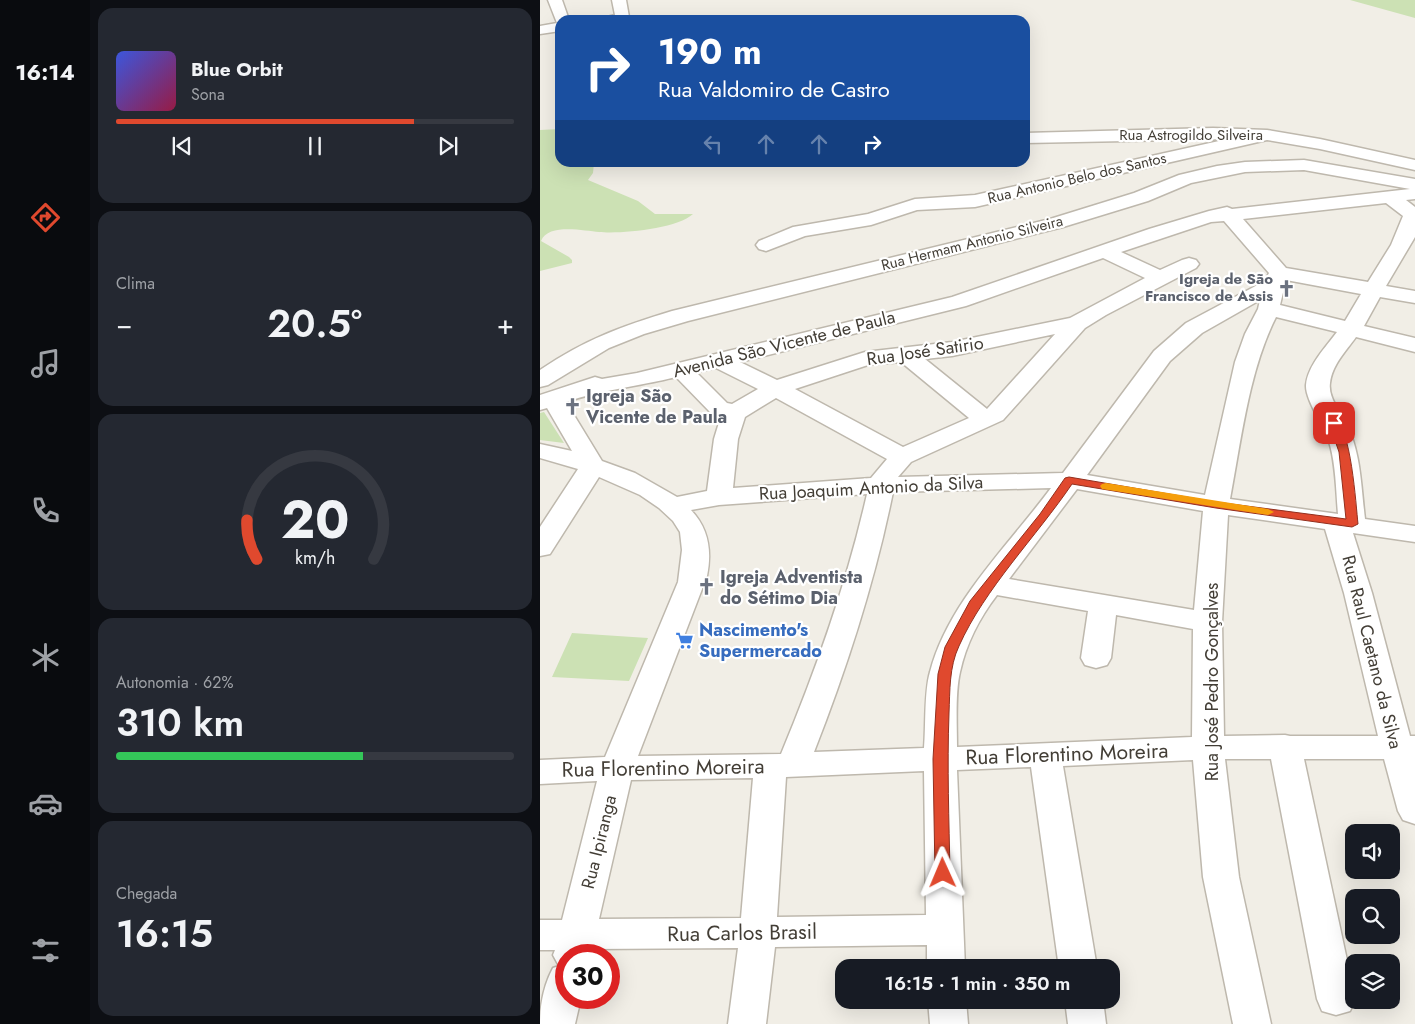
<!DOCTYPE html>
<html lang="pt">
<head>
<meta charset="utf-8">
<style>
	:root { --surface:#171b24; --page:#242831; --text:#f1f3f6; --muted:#9ea1a6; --line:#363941; --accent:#e0492e }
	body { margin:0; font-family:Jost,sans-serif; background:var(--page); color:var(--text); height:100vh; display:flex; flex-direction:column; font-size:19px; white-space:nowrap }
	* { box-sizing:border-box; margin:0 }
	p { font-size:16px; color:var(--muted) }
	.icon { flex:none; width:28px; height:28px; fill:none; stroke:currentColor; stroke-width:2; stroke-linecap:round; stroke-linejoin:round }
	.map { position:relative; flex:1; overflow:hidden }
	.panel { display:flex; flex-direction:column; gap:8px; padding:8px; background:#0d0f14; width:450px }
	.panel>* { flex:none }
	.hud { position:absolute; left:15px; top:15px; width:475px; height:152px; border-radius:15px; box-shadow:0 5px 20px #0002; background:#1a4fa0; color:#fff; overflow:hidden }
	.buttons { position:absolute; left:805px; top:824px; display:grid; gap:10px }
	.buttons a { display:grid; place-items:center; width:55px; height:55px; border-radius:10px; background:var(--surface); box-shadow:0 5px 20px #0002; font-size:25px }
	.speed { position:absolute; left:15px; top:944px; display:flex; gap:10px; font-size:25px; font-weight:700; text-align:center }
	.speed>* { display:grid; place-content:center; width:65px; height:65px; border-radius:50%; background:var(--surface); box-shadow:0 5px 20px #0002; line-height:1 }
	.speed .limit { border:8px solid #d22; background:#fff; color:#111 }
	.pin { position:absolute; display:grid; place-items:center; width:42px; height:42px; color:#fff; margin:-21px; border-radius:10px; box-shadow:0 2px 8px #0006 }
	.me { position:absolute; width:55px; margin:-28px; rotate:359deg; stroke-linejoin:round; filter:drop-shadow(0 0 4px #0008) }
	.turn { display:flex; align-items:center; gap:18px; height:105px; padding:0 20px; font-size:22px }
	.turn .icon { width:65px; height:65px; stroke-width:2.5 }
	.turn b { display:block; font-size:35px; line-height:42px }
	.lanes { display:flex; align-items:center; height:48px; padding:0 20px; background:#0003; justify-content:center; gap:25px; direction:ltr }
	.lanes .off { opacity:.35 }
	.big { font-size:38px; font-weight:600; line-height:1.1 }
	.panel .widget { flex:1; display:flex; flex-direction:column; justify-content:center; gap:8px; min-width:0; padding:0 18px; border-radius:15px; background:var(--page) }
	.panel .dial { align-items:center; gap:0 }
	.dial svg { height:130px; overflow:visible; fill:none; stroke:var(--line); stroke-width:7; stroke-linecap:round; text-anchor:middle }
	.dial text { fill:var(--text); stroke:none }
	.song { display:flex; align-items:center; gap:15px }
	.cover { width:60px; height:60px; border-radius:8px; background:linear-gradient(135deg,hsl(230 70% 55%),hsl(340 70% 35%)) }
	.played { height:5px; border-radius:2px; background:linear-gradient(90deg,var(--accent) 75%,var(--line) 75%) }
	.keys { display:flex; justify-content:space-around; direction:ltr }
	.heat { display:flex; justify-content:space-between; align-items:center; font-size:28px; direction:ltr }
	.charge { height:8px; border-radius:4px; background:linear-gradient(90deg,#34c759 62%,var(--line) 0) }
	.trip { position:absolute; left:295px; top:959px; width:285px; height:50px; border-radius:15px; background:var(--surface); box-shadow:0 5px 20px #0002; font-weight:600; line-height:50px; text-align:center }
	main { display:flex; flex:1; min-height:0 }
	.tabs { display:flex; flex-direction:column; width:90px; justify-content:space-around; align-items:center; background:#090b0e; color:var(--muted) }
	.tabs .icon { width:35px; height:35px }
	.tabs .current { color:var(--accent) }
	.tabs b { font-size:22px; color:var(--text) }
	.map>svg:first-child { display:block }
</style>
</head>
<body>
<main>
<nav class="tabs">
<b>16:14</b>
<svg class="icon current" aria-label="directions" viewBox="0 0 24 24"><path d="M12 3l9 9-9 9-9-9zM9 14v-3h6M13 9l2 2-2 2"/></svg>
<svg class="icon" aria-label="music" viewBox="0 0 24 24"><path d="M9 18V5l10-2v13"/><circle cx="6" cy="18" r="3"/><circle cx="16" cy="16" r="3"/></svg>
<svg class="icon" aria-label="phone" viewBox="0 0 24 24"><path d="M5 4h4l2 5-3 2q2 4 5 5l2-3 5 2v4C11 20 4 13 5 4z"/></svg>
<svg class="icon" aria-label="climate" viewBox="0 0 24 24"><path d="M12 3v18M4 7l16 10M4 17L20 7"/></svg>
<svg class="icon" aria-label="car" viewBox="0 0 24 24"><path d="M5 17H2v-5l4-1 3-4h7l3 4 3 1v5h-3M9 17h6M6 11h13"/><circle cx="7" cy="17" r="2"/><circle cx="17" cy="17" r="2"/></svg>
<svg class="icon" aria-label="filters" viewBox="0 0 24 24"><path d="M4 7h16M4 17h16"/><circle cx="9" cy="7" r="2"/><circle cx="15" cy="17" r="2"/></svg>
</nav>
<section class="panel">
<div class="widget">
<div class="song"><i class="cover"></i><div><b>Blue Orbit</b><p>Sona</p></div></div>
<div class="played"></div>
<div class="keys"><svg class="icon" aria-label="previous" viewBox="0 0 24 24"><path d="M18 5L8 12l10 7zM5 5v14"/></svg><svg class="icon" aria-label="pause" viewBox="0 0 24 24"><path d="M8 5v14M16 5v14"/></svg><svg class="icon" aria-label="next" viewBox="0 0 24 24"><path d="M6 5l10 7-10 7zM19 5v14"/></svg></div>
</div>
<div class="widget"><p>Clima</p>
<div class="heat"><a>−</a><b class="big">20.5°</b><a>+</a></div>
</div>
<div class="widget dial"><svg viewBox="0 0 100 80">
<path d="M14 69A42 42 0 1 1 86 69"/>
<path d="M14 69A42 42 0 0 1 8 45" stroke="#e0492e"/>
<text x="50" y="56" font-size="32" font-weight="700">20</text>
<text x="50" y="72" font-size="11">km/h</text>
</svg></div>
<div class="widget"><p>Autonomia · 62%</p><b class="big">310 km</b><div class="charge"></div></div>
<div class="widget"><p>Chegada</p><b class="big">16:15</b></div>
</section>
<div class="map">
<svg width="875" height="1024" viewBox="0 0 875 1024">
	<rect width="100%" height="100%" fill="#f1eee6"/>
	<path fill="#cce1b4" d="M 810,0 L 875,0 L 875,18 Z
		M 20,129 L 20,162 L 54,163 L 53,173 L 48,180 L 98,201 L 115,214 L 153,214 C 137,229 81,234 59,232 C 44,231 8,223 1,241 L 29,257 L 32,260 L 32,263 L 0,271 L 0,130 Z
		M 4,412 L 24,443 L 0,440 L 0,413 Z
		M 32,633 L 108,638 L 89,681 L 12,677 Z"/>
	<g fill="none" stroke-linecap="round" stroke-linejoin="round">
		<defs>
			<path id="minor" d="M 8,0 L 22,0 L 29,20 L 20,20 L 20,31 L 0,34 L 0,26 L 17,23 Z
				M 72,0 L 86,0 L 89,17 L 87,20 L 65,20 L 67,17 L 75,15 Z
				M 673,128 L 727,130 L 780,139 L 875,160 L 875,170 L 780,149 L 727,140 L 435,207 L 377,210 L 331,225 L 265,236 L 226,251 L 219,249 L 216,245 L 219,241 L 253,227 L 328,214 L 375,199 L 435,195 L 688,139 L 485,143 L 485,133 Z
				M 764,160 L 875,179 L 875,199 L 866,200 L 875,207 L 875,237 L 846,286 L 875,291 L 875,303 L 840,297 L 824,326 L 875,338 L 875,352 L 816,337 C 806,351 792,365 790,383 C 788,397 799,410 805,421 C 821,451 821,486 825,519 L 875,526 L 875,542 L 813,533 L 832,593 L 870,736 L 875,736 L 875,824 L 863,820 L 858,811 L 844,759 L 764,759 L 814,993 L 815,1000 L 810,1011 L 796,1015 L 782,1011 L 777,999 L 731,759 L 685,759 L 699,877 L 731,1024 L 693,1024 L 663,877 L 653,760 L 523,766 L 557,968 L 519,968 L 491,767 L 417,770 L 425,968 L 387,968 L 387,945 L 235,947 L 226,1024 L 188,1024 L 198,948 L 52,949 L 51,955 L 26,955 L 26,998 L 41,998 L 35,1024 L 0,1024 C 0,1004 4,985 13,968 L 19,966 L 13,955 L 15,950 L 0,950 L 0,920 L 22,920 L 57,781 L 0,784 L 0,760 L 65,757 L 138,582 L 142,550 L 140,532 L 133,521 L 119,508 L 100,495 L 59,477 L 10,554 L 0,556 L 0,527 L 38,469 L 0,458 L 0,444 L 32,451 L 7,408 L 0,410 L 0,395 L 55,377 L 62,379 L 97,373 L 412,297 L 609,229 L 669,211 L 687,207 L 692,209 L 870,189 L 764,170 L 705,172 L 651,183 L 608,201 L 523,227 L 148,321 L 104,334 L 69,348 L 8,385 L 0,387 L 0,370 C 46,339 80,327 132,311 L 510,219 L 594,193 L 639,175 L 677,166 L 705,162 ZM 846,203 L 863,216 L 851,245 L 828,282 L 746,268 L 703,219 ZM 684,221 L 729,273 L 725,281 L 646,323 L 614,351 L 523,473 L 358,477 L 371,462 L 463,420 L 545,328 L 566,315 L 656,268 L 659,264 L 656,260 L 649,258 L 642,260 L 620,270 L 581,252 L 671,222 ZM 563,258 L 605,278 L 530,318 L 412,342 L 325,352 L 237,380 L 200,362 L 426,306 ZM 746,280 L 821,294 L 805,321 L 740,305 ZM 720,300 L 718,309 L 705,334 L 695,362 L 665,495 L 547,475 L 630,361 L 662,333 ZM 736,317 L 797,332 C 786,347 768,365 766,385 C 765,400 785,427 790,445 C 796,467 796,491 798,514 L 690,499 C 701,441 709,370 736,317 ZM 515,334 L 447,409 L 385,359 L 412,356 ZM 361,362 L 429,418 L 363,447 L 255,389 L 328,365 ZM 176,368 L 218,389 L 192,404 L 187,403 L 156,372 ZM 136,377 L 171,413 L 181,416 L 174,439 L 167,491 L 137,497 L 95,473 L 62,461 L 26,402 C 60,390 100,386 136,377 ZM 236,398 L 347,459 L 331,478 L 193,488 L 198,439 L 205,417 ZM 511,488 C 469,545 408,602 390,672 C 384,692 386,726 384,748 L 274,752 C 307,668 335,581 353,492 ZM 537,489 L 663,511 L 654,610 L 469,579 ZM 327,494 C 307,583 276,670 241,754 L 98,756 L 167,576 C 172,551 169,529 151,510 L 179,505 ZM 688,515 L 785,529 L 804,593 L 838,736 L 750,736 L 745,735 L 684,736 L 682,622 ZM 457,595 L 548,611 L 541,658 L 545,665 L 556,668 L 567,665 L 571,658 L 576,615 L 653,629 L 652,737 L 417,747 C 417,725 415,693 420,672 C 426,644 440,617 457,595 ZM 384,771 L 386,915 L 237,917 L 246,777 ZM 213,778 L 201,918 L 59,919 L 91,780 Z
				M 388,1000 L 426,1000 L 428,1024 L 390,1024 Z
				M 525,1000 L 563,1000 L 566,1024 L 528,1024 Z"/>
		</defs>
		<use href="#minor" stroke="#beb8ad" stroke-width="3"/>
		<use href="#minor" fill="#fff" fill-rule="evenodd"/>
	</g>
	<path fill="#e0492e" stroke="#922f1e" d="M 794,420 C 811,424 816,506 818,524 L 812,527 L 676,508 L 532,484 C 496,537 445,588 419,646 C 409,667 410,691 409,713 C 407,767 409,820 410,873 L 408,877 L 403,879 L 397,877 L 395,873 L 393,759 L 398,674 L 405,647 L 430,601 L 500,514 L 525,478 L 529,477 L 676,502 L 806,519 L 799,452 L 789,423 Z"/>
	<path fill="#f59e0b" d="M 566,483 L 728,509 L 734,512 L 728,515 L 562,489 L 560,486 L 562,484 Z"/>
	<defs>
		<symbol id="church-bare" viewBox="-9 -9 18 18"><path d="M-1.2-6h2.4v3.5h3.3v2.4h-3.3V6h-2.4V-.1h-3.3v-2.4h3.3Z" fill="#6b7280" stroke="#fff" stroke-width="2.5" paint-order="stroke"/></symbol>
		<symbol id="supermarket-bare" viewBox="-9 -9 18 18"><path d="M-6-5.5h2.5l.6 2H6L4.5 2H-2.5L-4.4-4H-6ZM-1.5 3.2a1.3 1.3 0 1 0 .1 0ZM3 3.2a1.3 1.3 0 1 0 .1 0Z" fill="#3f7fe0" stroke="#fff" stroke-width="2.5" paint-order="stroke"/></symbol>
	</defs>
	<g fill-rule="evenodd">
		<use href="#church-bare" x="734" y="276" width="25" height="25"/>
		<use href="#church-bare" x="20" y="394" width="25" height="25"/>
		<use href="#church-bare" x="154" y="574" width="25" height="25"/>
		<use href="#supermarket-bare" x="132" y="628" width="25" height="25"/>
	</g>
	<g text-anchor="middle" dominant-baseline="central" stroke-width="4.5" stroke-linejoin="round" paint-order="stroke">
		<g font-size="15" fill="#433e36" stroke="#fff">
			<text x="651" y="135">Rua Astrogildo Silveira</text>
			<text transform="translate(537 178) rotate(-13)">Rua Antonio Belo dos Santos</text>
			<text transform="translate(432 243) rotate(-14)">Rua Hermam Antonio Silveira</text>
		</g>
		<g font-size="15" font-weight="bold" fill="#5b616d" stroke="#fff" text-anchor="end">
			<text x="733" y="279">Igreja de São<tspan x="733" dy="17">Francisco de Assis</tspan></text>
		</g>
		<g font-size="18" fill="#433e36" stroke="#fff">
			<text transform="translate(244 344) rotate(-14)">Avenida São Vicente de Paula</text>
			<text transform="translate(385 351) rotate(-8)">Rua José Satirio</text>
			<text transform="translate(331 488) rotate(-3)">Rua Joaquim Antonio da Silva</text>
			<text transform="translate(832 652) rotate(76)">Rua Raul Caetano da Silva</text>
			<text transform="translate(672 682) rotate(-90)">Rua José Pedro Gonçalves</text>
			<text transform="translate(59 842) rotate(-76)">Rua Ipiranga</text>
		</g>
		<g font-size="18" font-weight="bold" fill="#5b616d" stroke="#fff" text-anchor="start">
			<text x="46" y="396">Igreja São<tspan x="46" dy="21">Vicente de Paula</tspan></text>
			<text x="180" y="577">Igreja Adventista<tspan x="180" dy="21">do Sétimo Dia</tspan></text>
		</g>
		<g font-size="18" font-weight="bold" fill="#366cbe" stroke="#fff" text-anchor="start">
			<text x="159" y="630">Nascimento's<tspan x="159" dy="21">Supermercado</tspan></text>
		</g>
		<g font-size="21" fill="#433e36" stroke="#fff">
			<text transform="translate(527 754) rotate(-2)">Rua Florentino Moreira</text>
			<text transform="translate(123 768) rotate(-1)">Rua Florentino Moreira</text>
			<text transform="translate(202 933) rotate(-1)">Rua Carlos Brasil</text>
		</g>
	</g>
</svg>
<div class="buttons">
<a><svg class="icon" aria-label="sound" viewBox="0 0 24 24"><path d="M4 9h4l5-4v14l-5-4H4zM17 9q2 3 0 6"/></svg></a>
<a><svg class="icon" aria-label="search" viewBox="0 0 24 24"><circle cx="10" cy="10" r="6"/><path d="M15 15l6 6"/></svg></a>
<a><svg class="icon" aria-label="layers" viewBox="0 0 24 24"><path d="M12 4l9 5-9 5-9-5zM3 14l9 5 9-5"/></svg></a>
</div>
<div class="speed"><div class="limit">30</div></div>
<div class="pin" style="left:794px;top:423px;background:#d93025"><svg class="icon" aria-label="arrive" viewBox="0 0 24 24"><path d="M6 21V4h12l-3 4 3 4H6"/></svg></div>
<svg class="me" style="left:403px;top:873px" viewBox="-20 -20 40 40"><path d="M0-17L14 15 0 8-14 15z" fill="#e0492e" stroke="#fff" stroke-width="4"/></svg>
<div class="trip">16:15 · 1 min · 350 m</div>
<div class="hud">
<div class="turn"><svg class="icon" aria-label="right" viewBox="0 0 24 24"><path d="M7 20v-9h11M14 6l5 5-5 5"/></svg><div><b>190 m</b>Rua Valdomiro de Castro</div></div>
<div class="lanes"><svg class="icon off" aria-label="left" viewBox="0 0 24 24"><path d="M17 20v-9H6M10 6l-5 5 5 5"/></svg><svg class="icon off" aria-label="ahead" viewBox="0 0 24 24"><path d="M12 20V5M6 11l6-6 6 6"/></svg><svg class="icon off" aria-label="ahead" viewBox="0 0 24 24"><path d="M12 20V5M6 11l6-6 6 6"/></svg><svg class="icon" aria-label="right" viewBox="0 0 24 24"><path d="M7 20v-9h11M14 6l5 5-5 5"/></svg></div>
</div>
</div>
</main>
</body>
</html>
